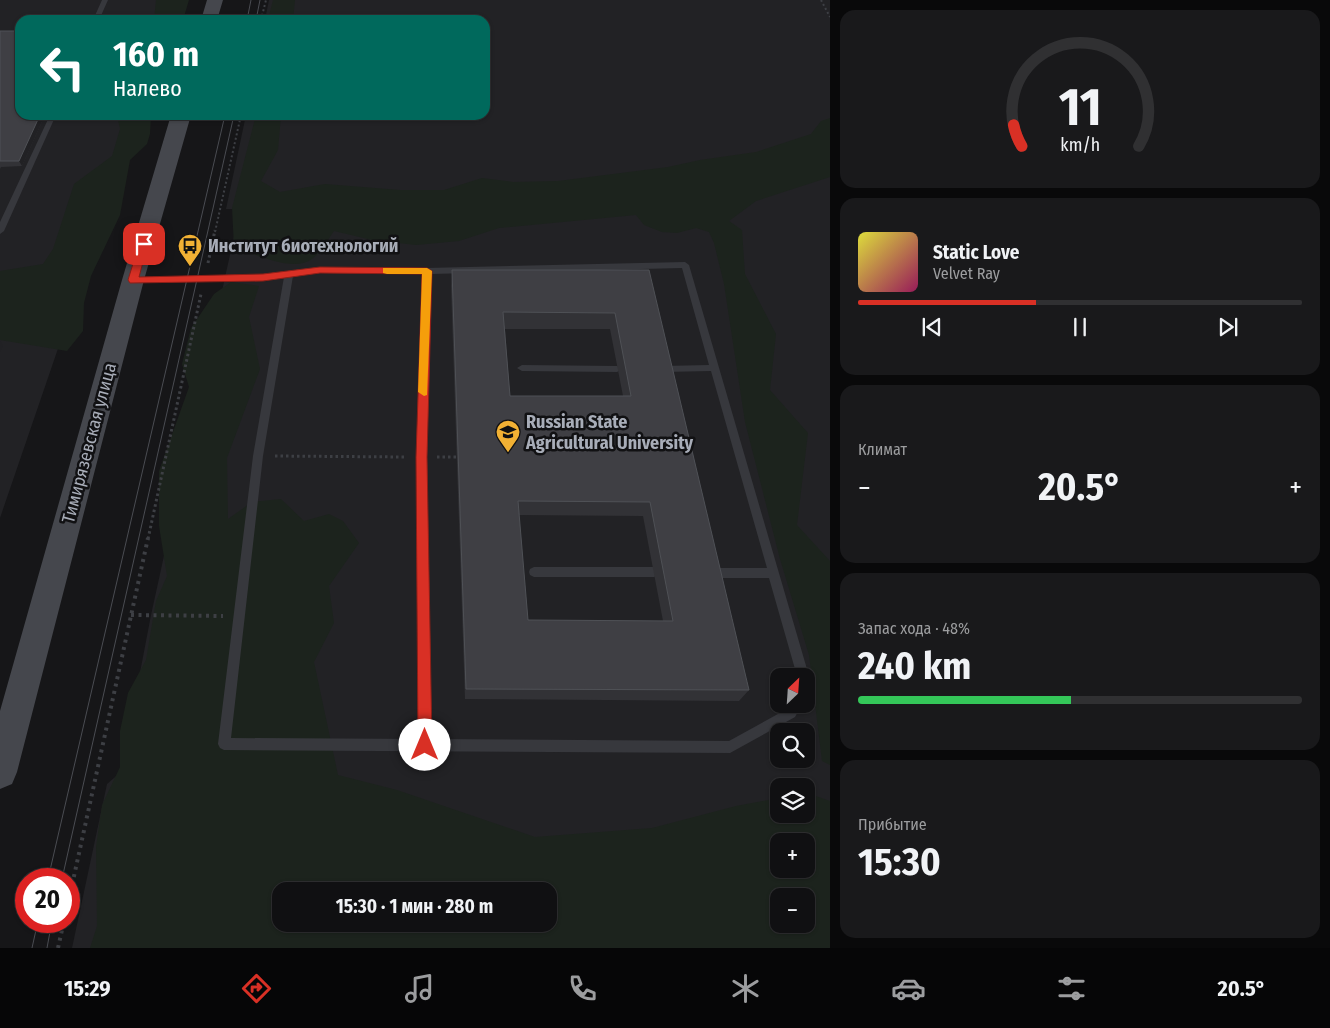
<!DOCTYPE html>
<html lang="ru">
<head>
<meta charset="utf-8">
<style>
	:root { --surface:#101012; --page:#19191b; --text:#f1f3f6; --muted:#9c9d9f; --line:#303032; --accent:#d93025 }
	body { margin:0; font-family:"Fira Sans Condensed",sans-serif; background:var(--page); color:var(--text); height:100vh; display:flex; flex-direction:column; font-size:19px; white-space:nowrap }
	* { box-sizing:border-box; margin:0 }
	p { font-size:16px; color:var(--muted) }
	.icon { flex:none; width:28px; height:28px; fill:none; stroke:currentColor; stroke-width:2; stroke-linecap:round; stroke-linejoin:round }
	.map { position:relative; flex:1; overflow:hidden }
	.details { display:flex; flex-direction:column; gap:10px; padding:10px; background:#09090a; width:500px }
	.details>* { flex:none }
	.hud { position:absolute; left:15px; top:15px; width:475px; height:105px; border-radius:15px; box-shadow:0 1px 4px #0004,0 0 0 1px var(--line); background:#00695c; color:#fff; overflow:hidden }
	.needle { width:32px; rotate:25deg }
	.controls { position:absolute; left:770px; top:668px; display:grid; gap:10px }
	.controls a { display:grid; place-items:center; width:45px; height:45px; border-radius:10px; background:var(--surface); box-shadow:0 1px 4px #0004,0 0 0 1px var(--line); font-size:25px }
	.speed { position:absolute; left:15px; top:868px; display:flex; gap:10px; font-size:25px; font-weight:700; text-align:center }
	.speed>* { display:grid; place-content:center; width:65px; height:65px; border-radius:50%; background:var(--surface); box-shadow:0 1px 4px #0004,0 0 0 1px var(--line); line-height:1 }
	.speed .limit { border:8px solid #d22; background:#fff; color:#111 }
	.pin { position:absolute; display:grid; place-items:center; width:42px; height:42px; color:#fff; margin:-21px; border-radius:10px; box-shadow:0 2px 8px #0006 }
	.me { position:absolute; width:55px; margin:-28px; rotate:0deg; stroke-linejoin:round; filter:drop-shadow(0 0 4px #0008) }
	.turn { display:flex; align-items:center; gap:18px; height:105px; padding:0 15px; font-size:22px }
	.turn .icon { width:65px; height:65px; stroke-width:2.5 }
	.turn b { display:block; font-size:35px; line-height:42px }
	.big { font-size:38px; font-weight:700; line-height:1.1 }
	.details .tile { flex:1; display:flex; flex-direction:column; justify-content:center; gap:8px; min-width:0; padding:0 18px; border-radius:15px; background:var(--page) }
	.details .dial { align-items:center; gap:0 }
	.dial svg { height:130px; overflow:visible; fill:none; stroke:var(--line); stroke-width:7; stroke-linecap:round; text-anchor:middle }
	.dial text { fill:var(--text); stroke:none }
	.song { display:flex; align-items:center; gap:15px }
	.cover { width:60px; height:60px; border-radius:8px; background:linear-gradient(135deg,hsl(60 70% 55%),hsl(330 70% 35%)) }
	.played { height:5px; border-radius:2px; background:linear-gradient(90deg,var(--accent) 40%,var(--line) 40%) }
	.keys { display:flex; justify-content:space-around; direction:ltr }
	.heat { display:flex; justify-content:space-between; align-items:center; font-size:28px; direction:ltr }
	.charge { height:8px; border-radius:4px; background:linear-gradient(90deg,#34c759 48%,var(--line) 0) }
	.trip { position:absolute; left:272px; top:882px; width:285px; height:50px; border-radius:15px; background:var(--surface); box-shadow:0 1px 4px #0004,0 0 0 1px var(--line); font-weight:700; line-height:50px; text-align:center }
	.menu { display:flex; height:80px; justify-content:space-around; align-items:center; background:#060607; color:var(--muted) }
	.menu .icon { width:35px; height:35px }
	.menu .on { color:var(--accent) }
	.menu b { font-size:22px; color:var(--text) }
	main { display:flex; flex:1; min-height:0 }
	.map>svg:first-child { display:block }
</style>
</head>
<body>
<main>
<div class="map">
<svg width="830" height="948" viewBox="0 0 830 948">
	<rect width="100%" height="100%" fill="#161618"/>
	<path fill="#222225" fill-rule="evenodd" d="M 0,0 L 177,0 L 170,20 L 20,20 L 20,115 L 138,115 L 0,518 Z
		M 269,0 L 830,0 L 830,948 L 72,948 L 107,784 L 121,772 L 151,615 L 240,209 L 226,209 L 246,115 L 485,115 L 485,20 L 265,20 ZM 779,676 L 806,676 L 806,704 L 779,704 ZM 779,731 L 806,731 L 806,759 L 779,759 ZM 779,786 L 806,786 L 806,814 L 779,814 ZM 779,841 L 806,841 L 806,869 L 779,869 ZM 281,891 L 549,891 L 549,924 L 281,924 ZM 779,896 L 806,896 L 806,924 L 779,924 Z"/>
	<path fill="#1c231d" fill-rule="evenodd" d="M 156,0 L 189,0 L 183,20 L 154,20 Z
		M 273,0 L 295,0 L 293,20 L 268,20 Z
		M 117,115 L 151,115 L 150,134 L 147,144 L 130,160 L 120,215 L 91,276 L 84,303 L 83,331 L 67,351 L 0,340 L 0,271 L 43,264 L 53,249 L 74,184 L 112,156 L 120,129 Z
		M 256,115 L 281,115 L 278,150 L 261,181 L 280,192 L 325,184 L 400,190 L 444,190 L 482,178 L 513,182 L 558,181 L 668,167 L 700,160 L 756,152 L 811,134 L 821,121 L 830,118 L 830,177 L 756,201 L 729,221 L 742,230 L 745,274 L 776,334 L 770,390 L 808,433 L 797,525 L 830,561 L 830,765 L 822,761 L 809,655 L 780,559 L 745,422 L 724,284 L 714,243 L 709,232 L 696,228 L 677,233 L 662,232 L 644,225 L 636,215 L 499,228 L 459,241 L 416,245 L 372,240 L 334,231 C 327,241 322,251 312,259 C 294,273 254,254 234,247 L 232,208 Z
		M 231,282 L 259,286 L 249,317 L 260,369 L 227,458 L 228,519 L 252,502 L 281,499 L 304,521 L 329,514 L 343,521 L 359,543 L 329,586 L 334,623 L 314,662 L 338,775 L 397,790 L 535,837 L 652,828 L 736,806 L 779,798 L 779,814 L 806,814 L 807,793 L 830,801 L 830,948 L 90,948 L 97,926 L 96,847 L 102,805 L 120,767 L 120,731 L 128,693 L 146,660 L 156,601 L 167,576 L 159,526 L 159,471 L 189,387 L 182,364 L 191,328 L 214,294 ZM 779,841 L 806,841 L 806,869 L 779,869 ZM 281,891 L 549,891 L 549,924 L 281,924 ZM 779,896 L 806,896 L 806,924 L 779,924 Z"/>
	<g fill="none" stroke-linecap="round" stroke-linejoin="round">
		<path stroke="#3d3f44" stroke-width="2" stroke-dasharray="2 2.5" stroke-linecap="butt" d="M 821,0 L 830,17
			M 261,20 L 266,0
			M 215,232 L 241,115"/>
		<path stroke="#3d3f44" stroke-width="3" stroke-dasharray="2.5 3" stroke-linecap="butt" d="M 208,263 L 215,230
			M 275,456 L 406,457
			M 437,457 L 457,457
			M 148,539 L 201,294"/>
		<path stroke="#3d3f44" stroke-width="4" stroke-dasharray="3 4.5" stroke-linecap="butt" d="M 131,615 L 223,616
			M 69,899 L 148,538
			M 58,948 L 64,921"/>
		<path fill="#37383d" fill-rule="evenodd" d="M 102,0 L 108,0 L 99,20 L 93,20 Z
			M 50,115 L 56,115 L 4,231 L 0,234 L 0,222 Z
			M 685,262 L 689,265 L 809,676 L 807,680 L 806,676 L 797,676 L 769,578 L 710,578 L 706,576 L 705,573 L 706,570 L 710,568 L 767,568 L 711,371 L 663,372 L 658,369 L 663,366 L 709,365 L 682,268 L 431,274 L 427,457 L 431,739 L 729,741 L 787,709 L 790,704 L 802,704 L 795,717 L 730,753 L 224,750 L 220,748 L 218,744 L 253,456 L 284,277 L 263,280 L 133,283 L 129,280 L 130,278 L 263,274 L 320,267 L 427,268 ZM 320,273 L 423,274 L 417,457 L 419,739 L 231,738 L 263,456 L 293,276 Z
			M 522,365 L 617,366 L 622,369 L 617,372 L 522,371 L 517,368 Z
			M 534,567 L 654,567 L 658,569 L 659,572 L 658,575 L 654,577 L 534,577 L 530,575 L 529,572 L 530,569 Z"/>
		<path fill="#45474d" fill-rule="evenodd" d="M 207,0 L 223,0 L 217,20 L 201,20 Z
			M 171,115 L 191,115 L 144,280 L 17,772 L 12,784 L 0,789 L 0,711 L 122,280 Z"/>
		<path stroke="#4a4c52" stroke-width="1" d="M 247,20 L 251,0
			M 256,20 L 260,0
			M 48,879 L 225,115
			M 62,879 L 234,115
			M 32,948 L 38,921
			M 47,948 L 52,921"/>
	</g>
	<path fill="#323236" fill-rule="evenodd" d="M 0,31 L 20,115 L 45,115 L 22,166 L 1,167 L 0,169 Z
		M 452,270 L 649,270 L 749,690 L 739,701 L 465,699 L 451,286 ZM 505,329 L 610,329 L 623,396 L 510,396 ZM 519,515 L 643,516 L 663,621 L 528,620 Z"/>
	<path fill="#212124" d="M 40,115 L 45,115 L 22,166 L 19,161 Z
		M 0,341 L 3,346 L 0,352 Z"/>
	<path fill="#3f3f44" stroke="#4f5156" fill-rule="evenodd" d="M 0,31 L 20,31 L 20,115 L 40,115 L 19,161 L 0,161 Z
		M 452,270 L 649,270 L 749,690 L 466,689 ZM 503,312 L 615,313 L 631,396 L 510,396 ZM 518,501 L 650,502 L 673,621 L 528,620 Z"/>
	<path fill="#d93025" stroke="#8d1f18" d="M 144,241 L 148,244 L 139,277 L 263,274 L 320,267 L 427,268 L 432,271 L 427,457 L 432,745 L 430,750 L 425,752 L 420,750 L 418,745 L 416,457 L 422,274 L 320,273 L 263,281 L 130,283 L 128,280 L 139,244 Z"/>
	<path fill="#f59e0b" d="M 383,268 L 427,268 L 432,271 L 427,395 L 424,396 L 418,392 L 422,274 L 387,274 L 383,273 Z"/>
	<defs>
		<symbol id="bus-pin" viewBox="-11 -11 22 30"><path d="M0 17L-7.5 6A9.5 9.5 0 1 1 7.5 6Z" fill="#f2b134" stroke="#111113"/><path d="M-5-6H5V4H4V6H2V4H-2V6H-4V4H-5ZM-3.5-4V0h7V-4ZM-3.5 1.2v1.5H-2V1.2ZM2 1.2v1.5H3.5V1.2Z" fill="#111"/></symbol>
		<symbol id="university-pin" viewBox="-11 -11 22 30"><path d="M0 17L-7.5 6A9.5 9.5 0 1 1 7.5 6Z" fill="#f2b134" stroke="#111113"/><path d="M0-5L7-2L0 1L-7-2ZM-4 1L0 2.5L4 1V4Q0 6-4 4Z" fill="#111"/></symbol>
	</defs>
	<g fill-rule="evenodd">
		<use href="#bus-pin" x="176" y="232" width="28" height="38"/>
		<use href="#university-pin" x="494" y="418" width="28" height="38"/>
	</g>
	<g text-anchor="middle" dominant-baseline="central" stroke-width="5" stroke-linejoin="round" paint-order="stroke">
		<g font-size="18" font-weight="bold" fill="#a8adb8" stroke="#111113" text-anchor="start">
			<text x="208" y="246">Институт биотехнологий</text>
			<text x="526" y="422">Russian State<tspan x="526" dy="21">Agricultural University</tspan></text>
		</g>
		<g font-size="18" fill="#a8adb8" stroke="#111113">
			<text transform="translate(89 443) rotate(-75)">Тимирязевская улица</text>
		</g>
	</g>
</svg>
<div class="controls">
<a><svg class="needle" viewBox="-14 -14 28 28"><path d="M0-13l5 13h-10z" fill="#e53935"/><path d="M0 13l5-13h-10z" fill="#9c9d9f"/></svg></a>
<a><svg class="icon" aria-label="search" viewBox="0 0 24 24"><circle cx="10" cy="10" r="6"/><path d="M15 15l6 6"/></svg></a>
<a><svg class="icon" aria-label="layers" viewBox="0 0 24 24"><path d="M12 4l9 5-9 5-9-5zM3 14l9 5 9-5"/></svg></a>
<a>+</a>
<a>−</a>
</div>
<div class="speed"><div class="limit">20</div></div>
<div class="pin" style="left:144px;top:244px;background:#d93025"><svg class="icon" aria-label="arrive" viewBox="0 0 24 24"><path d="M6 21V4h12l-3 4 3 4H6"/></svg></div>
<svg class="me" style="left:425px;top:745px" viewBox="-20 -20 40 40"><circle r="19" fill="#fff"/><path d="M0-13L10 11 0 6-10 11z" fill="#d93025"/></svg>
<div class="trip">15:30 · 1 мин · 280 m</div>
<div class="hud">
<div class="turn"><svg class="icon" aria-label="left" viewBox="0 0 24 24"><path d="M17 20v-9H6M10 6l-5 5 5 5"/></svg><div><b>160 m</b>Налево</div></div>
</div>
</div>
<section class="details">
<div class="tile dial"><svg viewBox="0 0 100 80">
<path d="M14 69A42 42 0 1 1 86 69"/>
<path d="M14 69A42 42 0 0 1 9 56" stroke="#d93025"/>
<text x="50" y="56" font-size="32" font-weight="700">11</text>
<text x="50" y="72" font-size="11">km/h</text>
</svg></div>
<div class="tile">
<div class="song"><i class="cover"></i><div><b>Static Love</b><p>Velvet Ray</p></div></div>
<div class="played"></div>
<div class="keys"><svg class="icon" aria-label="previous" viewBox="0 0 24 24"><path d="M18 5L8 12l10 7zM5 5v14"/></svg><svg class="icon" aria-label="pause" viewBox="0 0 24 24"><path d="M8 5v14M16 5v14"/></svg><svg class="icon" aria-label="next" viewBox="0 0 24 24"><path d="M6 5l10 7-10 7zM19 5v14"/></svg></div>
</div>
<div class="tile"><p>Климат</p>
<div class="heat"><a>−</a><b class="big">20.5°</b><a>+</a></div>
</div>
<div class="tile"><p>Запас хода · 48%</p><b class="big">240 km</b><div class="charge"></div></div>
<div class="tile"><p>Прибытие</p><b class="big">15:30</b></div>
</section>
</main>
<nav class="menu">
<b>15:29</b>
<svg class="icon on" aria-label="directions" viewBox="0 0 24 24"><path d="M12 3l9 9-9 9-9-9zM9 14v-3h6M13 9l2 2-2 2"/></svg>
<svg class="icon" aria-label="music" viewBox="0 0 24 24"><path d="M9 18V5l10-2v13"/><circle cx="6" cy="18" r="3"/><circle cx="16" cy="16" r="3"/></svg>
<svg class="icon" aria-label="phone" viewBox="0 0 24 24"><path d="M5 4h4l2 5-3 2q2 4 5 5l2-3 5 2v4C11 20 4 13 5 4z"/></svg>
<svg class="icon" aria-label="climate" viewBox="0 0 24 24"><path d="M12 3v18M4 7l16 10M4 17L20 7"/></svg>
<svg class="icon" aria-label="car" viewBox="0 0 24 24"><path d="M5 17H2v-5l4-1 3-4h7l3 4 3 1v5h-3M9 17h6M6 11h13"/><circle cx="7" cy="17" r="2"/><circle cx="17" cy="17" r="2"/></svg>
<svg class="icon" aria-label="filters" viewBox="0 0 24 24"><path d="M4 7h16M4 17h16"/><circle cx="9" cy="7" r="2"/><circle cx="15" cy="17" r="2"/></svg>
<b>20.5°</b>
</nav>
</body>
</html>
